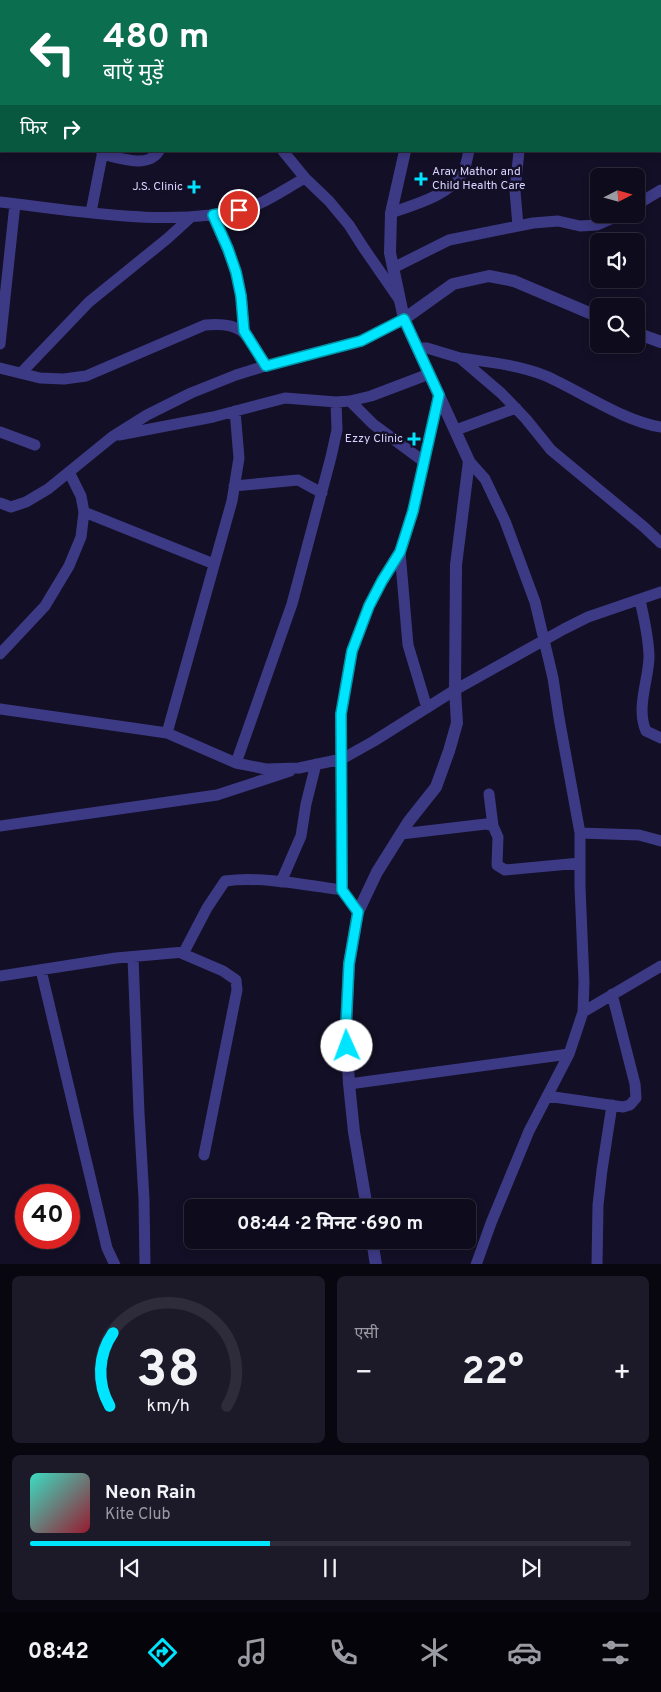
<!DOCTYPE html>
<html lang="hi">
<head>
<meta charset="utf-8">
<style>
	:root { --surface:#0e0b1c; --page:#1c1929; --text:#f1f3f6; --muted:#9b9ba3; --line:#2e2b3b; --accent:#00e5ff }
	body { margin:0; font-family:Overpass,"Noto Sans Devanagari",sans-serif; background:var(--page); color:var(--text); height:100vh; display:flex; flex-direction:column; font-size:19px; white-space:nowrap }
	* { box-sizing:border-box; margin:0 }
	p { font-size:16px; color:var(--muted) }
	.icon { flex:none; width:28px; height:28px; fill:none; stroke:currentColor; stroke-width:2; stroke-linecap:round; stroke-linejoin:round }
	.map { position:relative; height:1264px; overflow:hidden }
	.sheet { display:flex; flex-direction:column; gap:12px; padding:12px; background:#08060f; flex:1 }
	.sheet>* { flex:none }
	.guide { position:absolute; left:0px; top:0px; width:661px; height:152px; box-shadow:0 2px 8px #0003,0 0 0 1px var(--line); background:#0b6e4f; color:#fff; overflow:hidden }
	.needle { width:32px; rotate:84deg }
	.fabs { position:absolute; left:590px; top:168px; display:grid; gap:10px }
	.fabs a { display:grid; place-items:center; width:55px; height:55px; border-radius:8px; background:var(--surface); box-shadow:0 2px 8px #0003,0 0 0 1px var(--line); font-size:25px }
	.speed { position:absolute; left:15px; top:1184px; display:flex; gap:10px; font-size:25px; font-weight:700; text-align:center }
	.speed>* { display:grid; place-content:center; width:65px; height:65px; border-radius:50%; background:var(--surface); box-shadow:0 2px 8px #0003,0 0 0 1px var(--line); line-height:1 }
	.speed .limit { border:8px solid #d22; background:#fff; color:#111 }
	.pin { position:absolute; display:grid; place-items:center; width:42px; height:42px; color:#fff; margin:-21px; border:2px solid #fff; border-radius:50%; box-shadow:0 1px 5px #0007 }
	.me { position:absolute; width:55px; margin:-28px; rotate:358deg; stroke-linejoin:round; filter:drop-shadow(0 0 4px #0008) }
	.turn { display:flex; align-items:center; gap:18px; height:105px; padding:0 20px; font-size:22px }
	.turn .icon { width:65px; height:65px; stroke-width:2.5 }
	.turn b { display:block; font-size:35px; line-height:42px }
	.then { display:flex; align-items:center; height:48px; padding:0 20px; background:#0003; gap:10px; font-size:19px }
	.big { font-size:38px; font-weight:700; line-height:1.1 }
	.sheet .widget { flex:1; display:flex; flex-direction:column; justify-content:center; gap:8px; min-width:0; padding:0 18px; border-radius:8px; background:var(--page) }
	.sheet .dial { align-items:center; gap:0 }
	.dial svg { height:130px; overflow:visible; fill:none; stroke:var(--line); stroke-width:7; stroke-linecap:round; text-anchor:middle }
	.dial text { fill:var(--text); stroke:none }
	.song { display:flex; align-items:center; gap:15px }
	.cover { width:60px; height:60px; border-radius:8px; background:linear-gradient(135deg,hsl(170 70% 55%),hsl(350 70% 35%)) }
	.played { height:5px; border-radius:2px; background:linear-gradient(90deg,var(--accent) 40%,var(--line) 40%) }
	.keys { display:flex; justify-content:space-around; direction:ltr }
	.heat { display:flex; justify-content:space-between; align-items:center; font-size:28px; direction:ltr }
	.sheet .tiles { flex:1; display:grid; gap:12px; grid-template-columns:1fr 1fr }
	.widget:last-child { grid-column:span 2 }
	.trip { position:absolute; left:184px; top:1199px; width:292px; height:50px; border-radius:8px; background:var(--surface); box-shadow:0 2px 8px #0003,0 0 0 1px var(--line); font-weight:700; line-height:50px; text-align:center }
	.tabs { display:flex; height:80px; justify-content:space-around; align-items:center; background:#06040b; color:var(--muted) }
	.tabs .icon { width:35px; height:35px }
	.tabs .active { color:var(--accent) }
	.tabs b { font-size:22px; color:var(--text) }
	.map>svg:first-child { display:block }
</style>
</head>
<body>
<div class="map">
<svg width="661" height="1265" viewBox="0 0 661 1265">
	<rect width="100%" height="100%" fill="#130f26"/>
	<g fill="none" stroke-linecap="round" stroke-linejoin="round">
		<path stroke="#3d3a85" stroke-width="11" d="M 128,0 L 129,1
			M 243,0 L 243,1
			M 350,0 L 351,1
			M 431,0 L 436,1
			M 521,0 L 521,1
			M 660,12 L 661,12
			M 0,23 L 1,23
			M 660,106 L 661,106
			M 283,151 L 305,178 L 329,201 L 349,225 L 363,247 L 399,299
			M 102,154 C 119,158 148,169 159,151
			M 0,202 C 78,211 174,229 251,207 C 265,203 290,186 305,178
			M 636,205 L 661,190
			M 91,212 L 103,151
			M 391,213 C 413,205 450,195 462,174 C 466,168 467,158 469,151
			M 213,215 C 224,241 237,267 241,296 C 243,307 243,319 243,331
			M 518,226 L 515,191 L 519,151
			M 393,268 L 449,240 L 533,223 L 558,221 L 580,226 L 597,225 L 622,214
			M 0,344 L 15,204
			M 417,348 L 427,348 L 460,358 L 501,393 L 526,419 L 551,450 L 644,527 L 661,543
			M 460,358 C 489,362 519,365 546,376 C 580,391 625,422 661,427
			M 0,368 L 40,378 L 64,379 L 86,376 L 205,325 C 244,321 248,335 265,366
			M 21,373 L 89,302 L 168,238 L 191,217
			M 350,401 L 373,424 L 423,461
			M 456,430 L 516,408
			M 0,432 L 35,445
			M 119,435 L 213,417 L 285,398 L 336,402 L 350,401 L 371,396 L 429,374
			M 469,461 L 485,479 L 505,521 L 535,602 L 553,678 L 559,718 L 580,833 L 580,887 L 584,982 L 583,1012 L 569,1054 L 529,1131 L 491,1223 L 476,1265
			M 234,486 L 298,480 L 322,493
			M 0,503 L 11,507 L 26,502 L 48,489 L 112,437 L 147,415 L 191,393 L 236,375 L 265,366 L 361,341 L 404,319
			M 84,512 L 214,564
			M 400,552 L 408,645 L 427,708
			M 640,600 C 644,619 649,638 649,658 C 648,682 636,708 646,731 L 661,738
			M 0,654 L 45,606 L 69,566 L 81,537 L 84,512 L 81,496 L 69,472
			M 0,709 L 167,733 L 236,763 L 266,769 L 299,768 L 342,759 L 374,741 L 455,690 L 564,629 L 588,617 L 661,592
			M 167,733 L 232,501 L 239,458 L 235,411
			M 236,763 L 292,604 L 331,457 L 337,430 L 336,402
			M 489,794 L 493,826
			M 0,826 L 217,795 L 290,771
			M 580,833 L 639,835 L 661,841
			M 401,834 L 486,824 L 493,826 L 498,837 L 497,865 L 505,870 L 580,863
			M 281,882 L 301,836 L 306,804 L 316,764
			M 342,890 L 341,714 L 352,651 L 369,606 L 382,581 L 400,552 L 413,511 L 439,395
			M 181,953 L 223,971 L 236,980 L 237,990 L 204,1155
			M 133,957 L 139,1113 L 144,1199 L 145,1265
			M 41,970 L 107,1248 L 115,1265
			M 0,976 L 116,958 L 184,952 L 207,908 L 225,881 C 261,876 306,885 342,890 L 358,912
			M 583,1012 L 661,966
			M 349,1084 L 569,1054
			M 547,1096 L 623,1107 L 630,1105 L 636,1098 L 635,1084 L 612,994
			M 597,1265 L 598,1205 L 602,1170 L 612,1105"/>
		<path stroke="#3d3a85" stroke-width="12" d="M 408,0 L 408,1
			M 404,319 L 453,284 L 489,276 L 514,281 L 599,317
			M 636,333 L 661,342
			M 367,1208 L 354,1132 L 349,1084 L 346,1027 L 349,964 L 358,912 L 377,872 L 409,821 L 436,787 L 449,751 L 457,723 L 455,690 L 456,565 L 469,461 L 404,319 L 390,253 L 391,213 L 405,151
			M 372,1240 L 376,1265"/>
	</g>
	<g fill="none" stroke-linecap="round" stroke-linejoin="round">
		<defs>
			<path id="route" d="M 239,210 L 213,215 L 228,249 L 236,272 L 241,296 L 244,331 L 266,366 L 361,341 L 404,319 L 439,395 L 413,511 L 400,552 L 382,581 L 369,606 L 352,651 L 341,714 L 342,890 L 358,912 L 349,964 L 346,1026 L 347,1046"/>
		</defs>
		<use href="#route" stroke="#0095a6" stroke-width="12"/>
		<use href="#route" stroke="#00e5ff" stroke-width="9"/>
	</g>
	<g fill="#00e5ff" stroke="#130f26" stroke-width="2">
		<path d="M418.5 171.5h5v5h5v5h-5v5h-5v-5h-5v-5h5z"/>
		<path d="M191.5 179.5h5v5h5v5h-5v5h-5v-5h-5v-5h5z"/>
		<path d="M411.5 431.5h5v5h5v5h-5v5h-5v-5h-5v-5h5z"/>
	</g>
	<g text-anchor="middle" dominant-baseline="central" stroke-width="5" stroke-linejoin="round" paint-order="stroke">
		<g font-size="12" fill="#d9d4ff" stroke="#130f26" text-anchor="end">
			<text x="432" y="172" text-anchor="start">Arav Mathor and<tspan x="432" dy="14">Child Health Care</tspan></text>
			<text x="183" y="187">J.S. Clinic</text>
			<text x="403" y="439">Ezzy Clinic</text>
		</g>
	</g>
</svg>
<div class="fabs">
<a><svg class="needle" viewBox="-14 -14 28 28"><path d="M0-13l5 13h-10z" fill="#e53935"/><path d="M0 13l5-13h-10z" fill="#9b9ba3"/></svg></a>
<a><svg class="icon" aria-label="sound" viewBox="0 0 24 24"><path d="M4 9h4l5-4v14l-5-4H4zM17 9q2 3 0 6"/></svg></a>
<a><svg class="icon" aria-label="search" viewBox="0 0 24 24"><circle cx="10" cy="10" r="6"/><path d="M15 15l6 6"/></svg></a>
</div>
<div class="speed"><div class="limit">40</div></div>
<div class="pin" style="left:239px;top:210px;background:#d93025"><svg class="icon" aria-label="arrive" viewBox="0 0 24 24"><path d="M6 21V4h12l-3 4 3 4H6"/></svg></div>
<svg class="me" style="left:347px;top:1046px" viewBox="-20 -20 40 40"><circle r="19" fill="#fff"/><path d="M0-13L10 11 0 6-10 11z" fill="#00e5ff"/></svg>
<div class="trip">08:44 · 2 मिनट · 690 m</div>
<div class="guide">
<div class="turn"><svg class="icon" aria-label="left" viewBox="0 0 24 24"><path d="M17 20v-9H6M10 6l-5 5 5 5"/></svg><div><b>480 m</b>बाएँ मुड़ें</div></div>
<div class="then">फिर<svg class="icon" aria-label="right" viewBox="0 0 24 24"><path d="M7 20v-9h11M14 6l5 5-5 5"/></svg></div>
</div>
</div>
<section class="sheet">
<div class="tiles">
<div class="widget dial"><svg viewBox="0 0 100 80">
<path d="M14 69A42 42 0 1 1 86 69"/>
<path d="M14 69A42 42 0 0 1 16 24" stroke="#00e5ff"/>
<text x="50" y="56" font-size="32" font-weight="700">38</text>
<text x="50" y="72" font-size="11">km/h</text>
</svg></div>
<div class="widget"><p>एसी</p>
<div class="heat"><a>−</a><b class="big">22°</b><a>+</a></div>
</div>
<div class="widget">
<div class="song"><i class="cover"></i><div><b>Neon Rain</b><p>Kite Club</p></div></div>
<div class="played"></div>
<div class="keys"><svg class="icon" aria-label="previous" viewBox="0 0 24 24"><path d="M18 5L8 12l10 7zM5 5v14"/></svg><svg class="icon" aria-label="pause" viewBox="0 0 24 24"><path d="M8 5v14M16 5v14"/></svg><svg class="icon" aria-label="next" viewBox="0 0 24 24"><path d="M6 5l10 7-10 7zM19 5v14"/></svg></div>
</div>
</div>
</section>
<nav class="tabs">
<b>08:42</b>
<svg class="icon active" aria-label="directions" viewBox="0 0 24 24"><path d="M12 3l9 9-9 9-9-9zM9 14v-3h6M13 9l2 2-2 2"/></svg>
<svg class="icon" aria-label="music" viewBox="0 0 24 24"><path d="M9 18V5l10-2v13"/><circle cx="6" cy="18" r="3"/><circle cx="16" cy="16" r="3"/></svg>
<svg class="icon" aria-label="phone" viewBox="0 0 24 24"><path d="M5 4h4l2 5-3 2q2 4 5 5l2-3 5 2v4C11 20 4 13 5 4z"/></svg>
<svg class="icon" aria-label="climate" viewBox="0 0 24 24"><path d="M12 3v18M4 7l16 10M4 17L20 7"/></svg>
<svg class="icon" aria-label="car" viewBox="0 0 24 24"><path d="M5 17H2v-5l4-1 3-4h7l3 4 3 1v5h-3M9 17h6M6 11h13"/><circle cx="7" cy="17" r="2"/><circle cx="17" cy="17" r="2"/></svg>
<svg class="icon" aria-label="filters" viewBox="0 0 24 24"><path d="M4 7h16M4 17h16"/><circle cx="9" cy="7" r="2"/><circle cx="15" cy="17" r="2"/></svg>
</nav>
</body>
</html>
